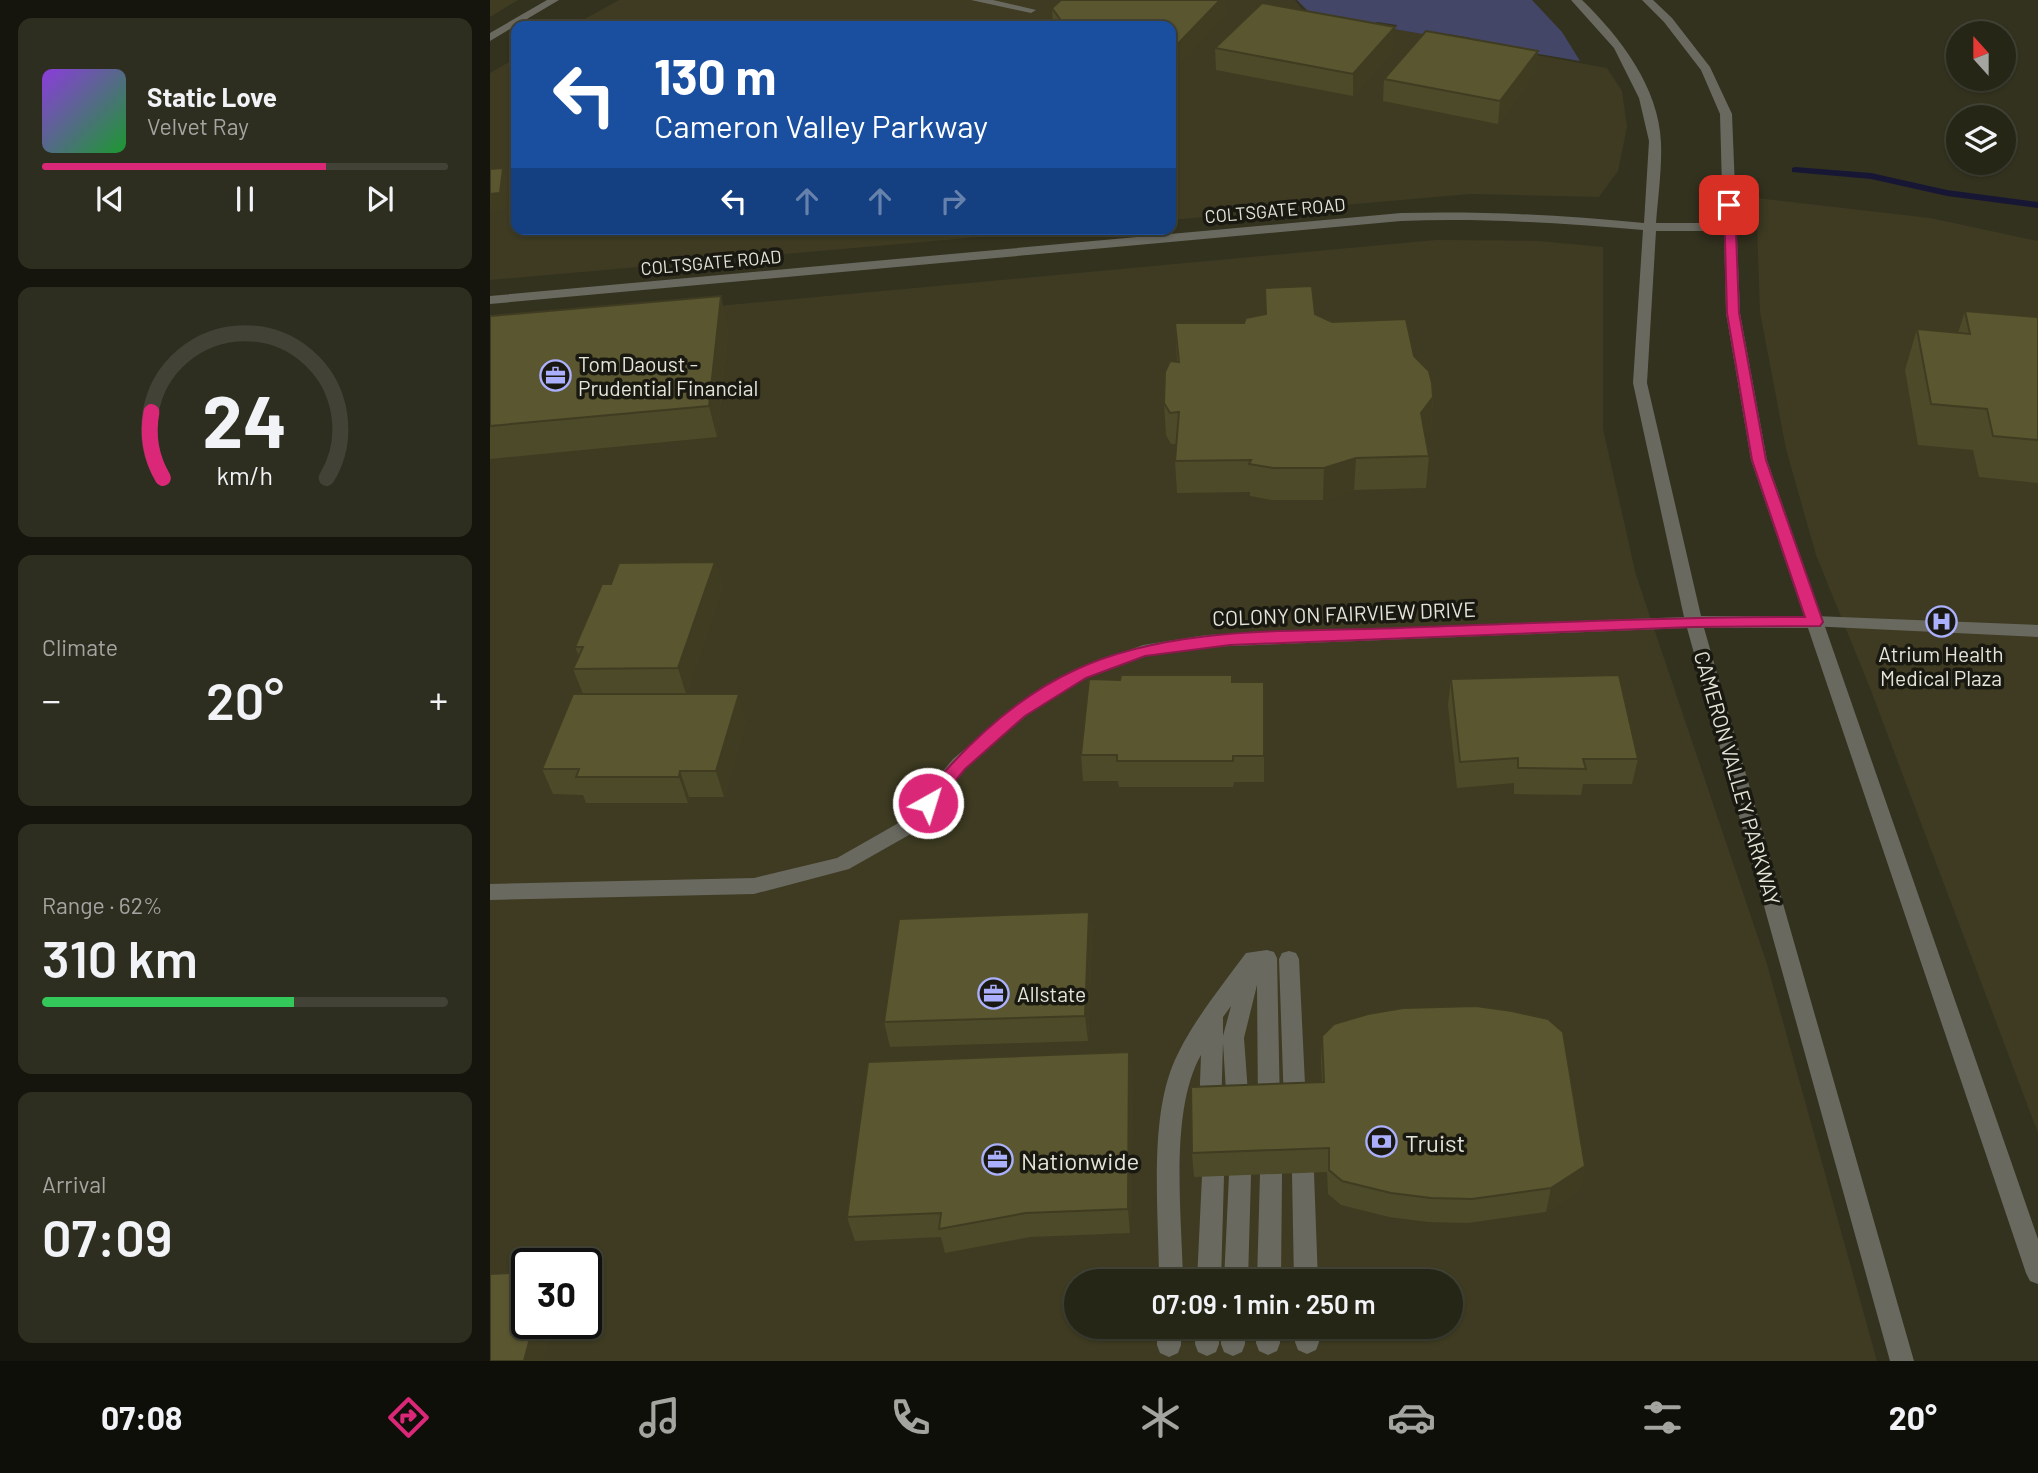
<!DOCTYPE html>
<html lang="en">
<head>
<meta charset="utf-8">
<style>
	:root { --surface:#262617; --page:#2e2e20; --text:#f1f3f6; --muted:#a4a5a1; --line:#424336; --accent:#db2777 }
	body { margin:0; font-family:Barlow,sans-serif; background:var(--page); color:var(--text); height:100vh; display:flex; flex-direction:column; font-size:26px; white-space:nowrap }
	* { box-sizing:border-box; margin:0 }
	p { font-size:23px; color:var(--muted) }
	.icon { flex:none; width:38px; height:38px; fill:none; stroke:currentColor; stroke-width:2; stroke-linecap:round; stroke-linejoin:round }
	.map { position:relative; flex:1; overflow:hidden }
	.drawer { display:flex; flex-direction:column; gap:18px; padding:18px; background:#15150d; width:490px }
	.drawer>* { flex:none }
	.hud { position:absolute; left:21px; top:21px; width:665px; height:214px; border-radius:14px; box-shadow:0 2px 5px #0004,0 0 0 2px var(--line); background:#1a4fa0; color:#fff; overflow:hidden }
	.needle { width:46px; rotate:339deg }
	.tools { position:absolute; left:1456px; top:21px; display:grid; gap:14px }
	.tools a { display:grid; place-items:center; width:70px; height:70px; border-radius:50%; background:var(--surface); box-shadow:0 2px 5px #0004,0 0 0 2px var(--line); font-size:35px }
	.speed { position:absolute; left:21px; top:1248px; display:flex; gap:14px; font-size:35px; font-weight:700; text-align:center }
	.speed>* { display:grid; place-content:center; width:91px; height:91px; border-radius:50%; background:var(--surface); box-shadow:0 2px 5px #0004,0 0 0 2px var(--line); line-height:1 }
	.speed .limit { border:4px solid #111; border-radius:10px; background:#fff; color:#111 }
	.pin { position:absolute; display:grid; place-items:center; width:60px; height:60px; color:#fff; margin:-30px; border-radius:14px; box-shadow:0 4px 10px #0006 }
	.me { position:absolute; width:77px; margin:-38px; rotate:39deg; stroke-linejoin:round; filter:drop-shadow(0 0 5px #0008) }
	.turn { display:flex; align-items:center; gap:24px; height:147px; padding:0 28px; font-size:32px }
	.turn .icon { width:91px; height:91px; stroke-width:2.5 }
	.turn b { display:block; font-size:49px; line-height:60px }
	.lanes { display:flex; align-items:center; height:66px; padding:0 28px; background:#0003; justify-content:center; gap:35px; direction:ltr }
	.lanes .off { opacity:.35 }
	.big { font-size:52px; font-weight:600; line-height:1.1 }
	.drawer .card { flex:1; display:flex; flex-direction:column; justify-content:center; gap:10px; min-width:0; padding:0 24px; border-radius:14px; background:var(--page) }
	.drawer .dial { align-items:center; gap:0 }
	.dial svg { height:182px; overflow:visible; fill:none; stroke:var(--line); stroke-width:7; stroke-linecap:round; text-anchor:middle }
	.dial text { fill:var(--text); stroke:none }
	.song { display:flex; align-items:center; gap:21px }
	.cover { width:84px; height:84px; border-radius:10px; background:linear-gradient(135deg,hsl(270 70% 55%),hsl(130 70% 35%)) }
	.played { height:7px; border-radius:4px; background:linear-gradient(90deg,var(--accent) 70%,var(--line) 70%) }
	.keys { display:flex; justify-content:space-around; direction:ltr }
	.heat { display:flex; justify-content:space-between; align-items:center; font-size:38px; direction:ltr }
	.charge { height:10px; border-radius:5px; background:linear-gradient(90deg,#34c759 62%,var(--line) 0) }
	.trip { position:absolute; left:574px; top:1269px; width:399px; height:70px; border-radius:35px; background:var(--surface); box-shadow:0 2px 5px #0004,0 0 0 2px var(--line); font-weight:600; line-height:70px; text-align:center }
	.tab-bar { display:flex; height:112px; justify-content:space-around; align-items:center; background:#0f0f09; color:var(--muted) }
	.tab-bar .icon { width:49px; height:49px }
	.tab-bar .on { color:var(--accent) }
	.tab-bar b { font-size:32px; color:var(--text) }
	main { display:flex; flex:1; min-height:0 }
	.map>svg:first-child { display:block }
</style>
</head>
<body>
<main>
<section class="drawer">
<div class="card">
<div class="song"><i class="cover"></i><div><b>Static Love</b><p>Velvet Ray</p></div></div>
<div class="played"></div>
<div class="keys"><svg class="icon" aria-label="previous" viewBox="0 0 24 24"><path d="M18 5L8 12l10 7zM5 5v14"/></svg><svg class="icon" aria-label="pause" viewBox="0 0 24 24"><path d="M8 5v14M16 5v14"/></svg><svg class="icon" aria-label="next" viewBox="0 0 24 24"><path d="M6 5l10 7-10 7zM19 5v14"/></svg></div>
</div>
<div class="card dial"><svg viewBox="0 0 100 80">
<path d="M14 69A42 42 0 1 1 86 69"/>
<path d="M14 69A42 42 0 0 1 9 40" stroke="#db2777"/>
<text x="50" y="56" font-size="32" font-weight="700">24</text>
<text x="50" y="72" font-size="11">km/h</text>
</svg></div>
<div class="card"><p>Climate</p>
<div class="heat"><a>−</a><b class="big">20°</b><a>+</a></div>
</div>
<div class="card"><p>Range · 62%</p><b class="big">310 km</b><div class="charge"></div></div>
<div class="card"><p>Arrival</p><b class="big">07:09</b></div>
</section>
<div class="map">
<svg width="1548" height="1361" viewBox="0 0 1548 1361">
	<rect width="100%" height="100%" fill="#33321f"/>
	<path fill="#3e3b22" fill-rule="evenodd" d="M 129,0 L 805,0 L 812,9 L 829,15 L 1117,68 L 1132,91 L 1137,127 L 1128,171 L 1109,197 L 980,194 L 681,220 L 681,26 L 82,26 Z
		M 26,58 L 26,229 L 580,229 L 0,280 L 0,73 Z
		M 1266,198 L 1440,218 L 1548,241 L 1548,1133 L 1380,688 L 1326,555 L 1296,449 L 1270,312 Z
		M 946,240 L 1049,241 L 1113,247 L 1113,429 L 1146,575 L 1277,964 L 1387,1361 L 0,1361 L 0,327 ZM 37,1264 L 96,1264 L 96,1323 L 37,1323 ZM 586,1281 L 961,1281 L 961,1326 L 586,1326 Z"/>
	<path fill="#444667" d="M 807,0 L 1042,0 L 1072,32 L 1090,61 L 978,42 L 981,38 L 958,34 L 955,38 L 904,29 L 907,25 L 887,22 L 884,26 L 822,15 Z"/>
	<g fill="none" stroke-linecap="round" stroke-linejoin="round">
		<path fill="#171735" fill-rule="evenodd" d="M 1305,167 L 1381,173 L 1457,190 L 1548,202 L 1548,208 L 1457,196 L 1381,179 L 1302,172 L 1302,168 Z"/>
		<path fill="#696960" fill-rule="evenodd" d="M 57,0 L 69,0 L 0,41 L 0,33 Z
			M 481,0 L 503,0 L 546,10 L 541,13 Z
			M 1325,616 L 1548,625 L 1548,637 L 1319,626 L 1317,622 Z
			M 777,950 L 784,952 L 787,958 L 790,1108 L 787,1115 L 779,1118 L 771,1115 L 768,1108 L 767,985 L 754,1038 L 759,1107 L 756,1114 L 748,1117 L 740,1114 L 737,1107 L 733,1043 L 731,1110 L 728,1117 L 720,1120 L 712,1117 L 709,1110 L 711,1055 C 679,1111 692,1216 693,1281 L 669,1281 C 669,1215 659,1127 682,1067 C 698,1027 731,987 756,953 ZM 741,1006 L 733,1036 L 733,1017 Z
			M 799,951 L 806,953 L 809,959 L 816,1105 L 813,1112 L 805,1114 L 797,1112 L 794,1105 L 789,959 L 792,953 Z
			M 813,1163 L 821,1166 L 824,1173 L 828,1281 L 804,1281 L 802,1173 L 805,1166 Z
			M 781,1164 L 789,1167 L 792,1174 L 791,1281 L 767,1281 L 770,1174 L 773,1167 Z
			M 750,1165 L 758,1168 L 761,1175 L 758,1281 L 734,1281 L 739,1175 L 742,1168 Z
			M 723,1166 L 731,1169 L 734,1176 L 731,1281 L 707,1281 L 712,1176 L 715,1169 Z
			M 667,1326 L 691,1326 L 691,1345 L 688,1353 L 679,1357 L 670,1353 L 667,1345 Z
			M 706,1326 L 730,1326 L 729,1344 L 726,1352 L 717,1356 L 708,1352 L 705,1344 Z
			M 731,1326 L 755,1326 L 755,1344 L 752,1352 L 743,1356 L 734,1352 L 731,1344 Z
			M 766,1326 L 790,1326 L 790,1343 L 787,1351 L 778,1355 L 769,1351 L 766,1343 Z
			M 805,1326 L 829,1326 L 829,1342 L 826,1350 L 817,1354 L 808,1350 L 805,1342 Z"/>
		<path fill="#696960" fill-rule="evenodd" d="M 1081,0 L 1092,0 C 1130,37 1169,87 1171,143 C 1172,169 1168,197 1166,223 L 1233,223 L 1230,114 L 1211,70 L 1174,22 L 1152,0 L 1163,0 L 1182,18 L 1220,67 L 1242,114 L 1250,313 L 1277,460 L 1548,1239 L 1548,1284 L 1540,1281 L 1536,1273 L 1318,628 L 1214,628 L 1424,1361 L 1400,1361 L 1197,628 L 716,647 L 655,656 L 596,678 L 536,716 L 475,769 L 426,831 L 359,869 L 264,894 L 0,900 L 0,884 L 264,878 L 347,858 L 412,821 L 463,759 L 524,708 L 584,670 L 653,645 L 716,635 L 1194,617 L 1143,383 L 1153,230 C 1072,223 992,218 911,221 L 0,304 L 0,296 L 911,213 C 993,211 1072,215 1154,223 L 1159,141 L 1149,98 L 1124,48 ZM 1166,231 L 1234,231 L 1236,313 L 1261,460 L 1314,616 L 1211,616 L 1157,383 Z"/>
	</g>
	<path fill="#4d4a29" d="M 562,8 L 737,15 L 681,26 L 563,26 Z
		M 725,48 L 904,49 L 863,96 L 726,70 Z
		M 1045,73 L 1008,124 L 893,101 L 894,79 Z
		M 775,288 L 825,314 L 924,356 L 943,397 L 941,428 L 935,436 L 939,456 L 936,488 L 864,490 L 833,500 L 782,500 L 760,496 L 760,492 L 687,493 L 685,461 L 687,444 L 681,444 L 676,435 L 674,403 L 687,361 L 685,323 L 754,323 L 775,314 Z
		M 1475,311 L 1548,317 L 1548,483 L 1489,477 L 1483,450 L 1428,445 L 1415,370 L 1427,329 L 1468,333 Z
		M 0,316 L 238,327 L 227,437 L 0,459 Z
		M 225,562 L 232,588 L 196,694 L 256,720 L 234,797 L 199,797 L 198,803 L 96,803 L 93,795 L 63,794 L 52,769 L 93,694 L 83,669 L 89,656 L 85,647 L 121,584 Z
		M 961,679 L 1148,759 L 1142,784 L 1093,784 L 1091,795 L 1024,794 L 1024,783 L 967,788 L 958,705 Z
		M 742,682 L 774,682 L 774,782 L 744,782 L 743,787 L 629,787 L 628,781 L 593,781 L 591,755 Z
		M 599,912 L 602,938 L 598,1041 L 400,1047 L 394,1022 Z
		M 832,1036 L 1095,1166 L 1089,1190 L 1056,1212 L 978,1223 L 938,1222 L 899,1217 L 851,1205 L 838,1194 L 837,1172 L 704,1177 L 702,1153 L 832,1082 L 831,1060 Z
		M 639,1052 L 642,1077 L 640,1233 L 540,1237 L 455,1253 L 451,1237 L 365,1241 L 357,1217 Z"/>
	<path fill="#3f3c22" d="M 0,0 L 28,0 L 0,17 Z
		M 730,0 L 736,0 L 737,15 L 681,74 L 681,51 Z
		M 905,27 L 904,49 L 863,96 L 863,74 Z
		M 1048,51 L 1045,73 L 1008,124 L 1010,101 Z
		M 13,168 L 18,184 L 15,209 L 0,211 L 0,194 Z
		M 278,229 L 313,229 L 279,233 Z
		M 231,296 L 238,327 L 227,437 L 219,406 Z
		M 943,397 L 941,428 L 929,445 L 931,413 Z
		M 866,458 L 864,490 L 833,500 L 834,468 Z
		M 225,562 L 232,588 L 196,694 L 188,668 Z
		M 249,694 L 256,720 L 234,797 L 226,771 Z
		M 190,771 L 199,797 L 198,803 L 189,777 Z
		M 599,912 L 602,938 L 598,1041 L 595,1016 Z
		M 639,1052 L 642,1077 L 640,1233 L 638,1209 Z
		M 1095,1166 L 1089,1190 L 1056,1212 L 1061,1188 Z
		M 44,1323 L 64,1323 L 54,1361 L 34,1361 Z"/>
	<path fill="#5a5630" stroke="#3f3c22" stroke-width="2" d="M 571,0 L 730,0 L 681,51 L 681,26 L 575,26 L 562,8 Z
		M 772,3 L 905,27 L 863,74 L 725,48 Z
		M 936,31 L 1048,51 L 1010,101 L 894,79 Z
		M 13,168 L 10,193 L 0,194 L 0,169 Z
		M 822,286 L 825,314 L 842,322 L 916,319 L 924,356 L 939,371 L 942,383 L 943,397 L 931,413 L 939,456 L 866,458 L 834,468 L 783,468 L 759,464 L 761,460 L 685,461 L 689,412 L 680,413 L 674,403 L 675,372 L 680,361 L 689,362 L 685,323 L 754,323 L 756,318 L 776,314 L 775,288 Z
		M 231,296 L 219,406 L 0,426 L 0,316 Z
		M 1475,311 L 1548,317 L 1548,440 L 1503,436 L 1497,409 L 1441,404 L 1427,329 L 1480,334 Z
		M 225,562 L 188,668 L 83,669 L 93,647 L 85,647 L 112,584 L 121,584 L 129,563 Z
		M 631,675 L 742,675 L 742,682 L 774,682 L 774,756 L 743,756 L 743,761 L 627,761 L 627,755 L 591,755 L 599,679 L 630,680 Z
		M 1129,675 L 1148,759 L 1093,759 L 1096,769 L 1028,768 L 1028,758 L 970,762 L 961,679 Z
		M 83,694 L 249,694 L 226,771 L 190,771 L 189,777 L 86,777 L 89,769 L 52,769 Z
		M 599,912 L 595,1016 L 394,1022 L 409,919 Z
		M 986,1006 L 1022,1011 L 1058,1019 L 1073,1032 L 1095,1166 L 1061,1188 L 982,1199 L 941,1198 L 901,1193 L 852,1181 L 839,1170 L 839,1148 L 702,1153 L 701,1087 L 834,1082 L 832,1036 L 844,1024 L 878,1014 L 913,1008 Z
		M 639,1052 L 638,1209 L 536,1213 L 449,1229 L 451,1213 L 357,1217 L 378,1062 Z
		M 37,1272 L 37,1323 L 44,1323 L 34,1361 L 0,1361 L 0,1274 Z"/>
	<path fill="#db2777" stroke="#8e194d" stroke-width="2" d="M 1239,201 L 1245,205 L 1249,313 L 1276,460 L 1333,622 L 1330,626 L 1203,627 L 740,645 L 655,656 L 596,678 L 535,716 L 475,769 L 444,807 L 432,807 L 430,803 L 432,798 C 473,748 526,697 585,670 C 681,625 804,632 908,628 C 1044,623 1180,617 1315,617 L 1262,460 L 1237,313 L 1234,205 Z"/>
	<defs>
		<symbol id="office-ring" viewBox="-11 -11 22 22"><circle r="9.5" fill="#1a1911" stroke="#aab0fb" stroke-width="1.5"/><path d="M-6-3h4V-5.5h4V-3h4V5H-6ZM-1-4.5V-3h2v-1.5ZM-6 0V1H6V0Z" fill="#aab0fb"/></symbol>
		<symbol id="hospital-ring" viewBox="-11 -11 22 22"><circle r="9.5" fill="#1a1911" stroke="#aab0fb" stroke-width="1.5"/><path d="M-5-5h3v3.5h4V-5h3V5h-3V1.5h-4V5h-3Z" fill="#aab0fb"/></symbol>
		<symbol id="bank-ring" viewBox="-11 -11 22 22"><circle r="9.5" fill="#1a1911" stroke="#aab0fb" stroke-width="1.5"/><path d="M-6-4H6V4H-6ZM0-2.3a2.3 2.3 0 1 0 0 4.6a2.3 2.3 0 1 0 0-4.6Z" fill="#aab0fb"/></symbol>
	</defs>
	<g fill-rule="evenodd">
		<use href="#office-ring" x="48" y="358" width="35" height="35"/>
		<use href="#hospital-ring" x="1434" y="604" width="35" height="35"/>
		<use href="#office-ring" x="486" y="976" width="35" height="35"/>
		<use href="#bank-ring" x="874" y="1124" width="35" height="35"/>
		<use href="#office-ring" x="490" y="1142" width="35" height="35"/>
	</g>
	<g text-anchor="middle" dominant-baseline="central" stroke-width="7" stroke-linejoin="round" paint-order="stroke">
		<g font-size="18" fill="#e4e4d8" stroke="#1a1911">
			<text transform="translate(785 210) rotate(-5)">COLTSGATE ROAD</text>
			<text transform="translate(221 262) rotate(-5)">COLTSGATE ROAD</text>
		</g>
		<g font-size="21" fill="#e4e4d8" stroke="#1a1911" text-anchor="start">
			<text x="88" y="363">Tom Daoust -<tspan x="88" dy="24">Prudential Financial</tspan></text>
			<text x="1451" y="653" text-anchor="middle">Atrium Health<tspan x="1451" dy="24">Medical Plaza</tspan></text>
			<text x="527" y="993">Allstate</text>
		</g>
		<g font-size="21" fill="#e4e4d8" stroke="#1a1911">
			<text transform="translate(854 613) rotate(-2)">COLONY ON FAIRVIEW DRIVE</text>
			<text transform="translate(1248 778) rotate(74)">CAMERON VALLEY PARKWAY</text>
		</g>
		<g font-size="24" fill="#e4e4d8" stroke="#1a1911" text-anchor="start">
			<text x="915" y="1142">Truist</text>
			<text x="531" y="1160">Nationwide</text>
		</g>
	</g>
</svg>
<div class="tools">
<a><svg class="needle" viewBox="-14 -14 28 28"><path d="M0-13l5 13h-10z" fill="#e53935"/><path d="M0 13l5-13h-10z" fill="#a4a5a1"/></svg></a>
<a><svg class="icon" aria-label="layers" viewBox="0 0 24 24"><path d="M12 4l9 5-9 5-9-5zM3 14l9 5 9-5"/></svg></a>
</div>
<div class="speed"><div class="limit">30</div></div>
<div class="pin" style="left:1239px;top:205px;background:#d93025"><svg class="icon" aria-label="arrive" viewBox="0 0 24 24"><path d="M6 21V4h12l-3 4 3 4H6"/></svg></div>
<svg class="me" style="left:438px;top:803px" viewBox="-20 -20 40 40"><circle r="17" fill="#db2777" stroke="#fff" stroke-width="3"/><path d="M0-11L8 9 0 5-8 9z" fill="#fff"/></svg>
<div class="trip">07:09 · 1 min · 250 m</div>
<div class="hud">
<div class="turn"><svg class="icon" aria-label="left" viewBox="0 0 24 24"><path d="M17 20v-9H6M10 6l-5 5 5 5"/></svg><div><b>130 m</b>Cameron Valley Parkway</div></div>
<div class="lanes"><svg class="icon" aria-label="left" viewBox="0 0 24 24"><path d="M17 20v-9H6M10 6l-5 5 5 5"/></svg><svg class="icon off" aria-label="ahead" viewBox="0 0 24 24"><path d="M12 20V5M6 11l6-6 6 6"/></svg><svg class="icon off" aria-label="ahead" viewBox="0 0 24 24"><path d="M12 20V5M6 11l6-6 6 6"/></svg><svg class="icon off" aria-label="right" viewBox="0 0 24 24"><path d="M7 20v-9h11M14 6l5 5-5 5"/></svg></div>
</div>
</div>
</main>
<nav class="tab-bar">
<b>07:08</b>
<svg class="icon on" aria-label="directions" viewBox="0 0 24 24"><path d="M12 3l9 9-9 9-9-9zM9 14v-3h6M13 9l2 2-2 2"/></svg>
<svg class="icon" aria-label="music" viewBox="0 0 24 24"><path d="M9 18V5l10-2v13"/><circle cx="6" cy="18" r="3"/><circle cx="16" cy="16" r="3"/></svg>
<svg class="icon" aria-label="phone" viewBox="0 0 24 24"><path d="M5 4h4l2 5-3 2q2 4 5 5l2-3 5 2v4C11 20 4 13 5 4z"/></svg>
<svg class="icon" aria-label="climate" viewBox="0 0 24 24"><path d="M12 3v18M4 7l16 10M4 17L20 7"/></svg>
<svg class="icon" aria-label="car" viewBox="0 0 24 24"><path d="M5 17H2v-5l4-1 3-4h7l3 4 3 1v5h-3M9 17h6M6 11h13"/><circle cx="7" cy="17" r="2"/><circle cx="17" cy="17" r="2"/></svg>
<svg class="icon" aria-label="filters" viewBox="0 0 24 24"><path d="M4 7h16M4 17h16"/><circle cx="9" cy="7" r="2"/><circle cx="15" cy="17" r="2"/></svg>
<b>20°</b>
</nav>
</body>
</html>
